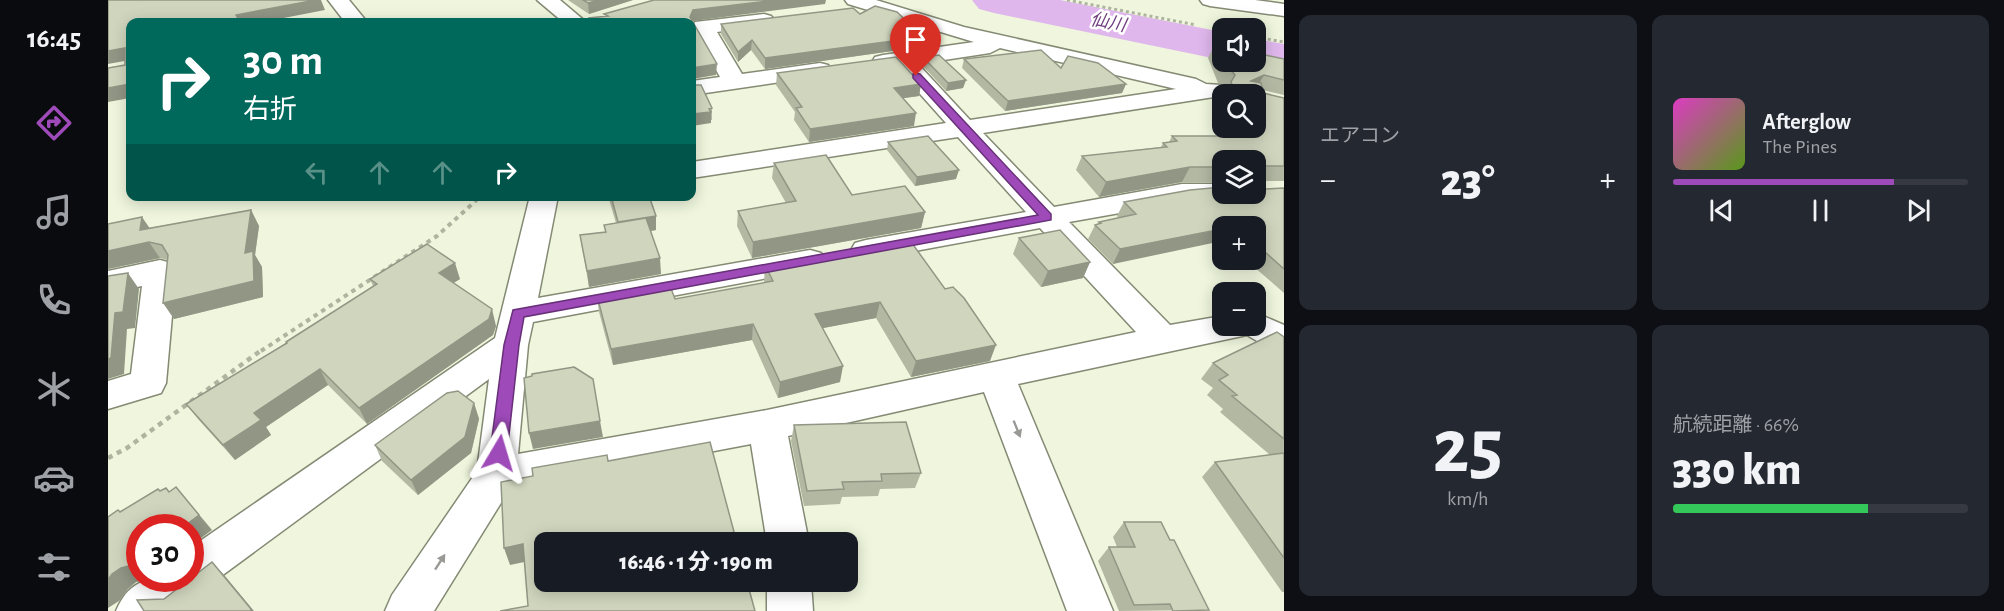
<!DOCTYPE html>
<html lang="ja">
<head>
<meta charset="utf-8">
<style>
	:root { --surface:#171b24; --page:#242831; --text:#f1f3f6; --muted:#9ea1a6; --line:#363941; --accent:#9e4ab8 }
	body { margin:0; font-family:"Alegreya Sans","Noto Sans JP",sans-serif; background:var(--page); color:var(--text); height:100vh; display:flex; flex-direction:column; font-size:22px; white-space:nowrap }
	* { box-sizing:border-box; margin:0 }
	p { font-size:20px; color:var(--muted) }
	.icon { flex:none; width:33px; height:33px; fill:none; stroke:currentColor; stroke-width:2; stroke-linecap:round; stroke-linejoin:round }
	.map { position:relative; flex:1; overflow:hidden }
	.sheet { display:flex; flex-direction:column; gap:15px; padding:15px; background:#0d0f14; width:720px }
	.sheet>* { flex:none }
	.banner { position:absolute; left:18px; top:18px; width:570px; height:183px; border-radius:12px; box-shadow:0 3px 15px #0003; background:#00695c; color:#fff; overflow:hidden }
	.buttons { position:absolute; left:1104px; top:18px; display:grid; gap:12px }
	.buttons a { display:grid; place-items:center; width:54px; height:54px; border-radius:12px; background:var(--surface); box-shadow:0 3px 15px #0003; font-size:30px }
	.speed { position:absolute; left:18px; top:514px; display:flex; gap:12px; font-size:30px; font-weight:700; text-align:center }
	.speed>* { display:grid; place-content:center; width:78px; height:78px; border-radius:50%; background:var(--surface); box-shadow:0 3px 15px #0003; line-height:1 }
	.speed .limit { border:9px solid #d22; background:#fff; color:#111 }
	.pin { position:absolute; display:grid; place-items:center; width:51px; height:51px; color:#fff; margin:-62px -26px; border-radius:50% 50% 50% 0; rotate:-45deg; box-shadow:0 0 6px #0007 }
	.pin .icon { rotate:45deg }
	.me { position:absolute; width:66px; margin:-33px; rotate:7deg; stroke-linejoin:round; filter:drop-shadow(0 0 4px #0008) }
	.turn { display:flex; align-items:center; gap:21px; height:126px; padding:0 18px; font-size:27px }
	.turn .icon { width:78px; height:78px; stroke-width:2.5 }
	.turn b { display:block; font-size:42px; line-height:51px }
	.lanes { display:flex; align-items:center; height:57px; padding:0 18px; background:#0003; justify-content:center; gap:30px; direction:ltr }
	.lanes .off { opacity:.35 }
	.big { font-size:45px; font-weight:800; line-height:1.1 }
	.sheet .tile { flex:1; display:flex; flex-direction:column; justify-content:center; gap:9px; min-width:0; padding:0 21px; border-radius:12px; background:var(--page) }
	.sheet .dial { align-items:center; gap:0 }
	.dial b { font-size:78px; line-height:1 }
	.song { display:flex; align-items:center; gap:18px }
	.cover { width:72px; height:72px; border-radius:9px; background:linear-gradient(135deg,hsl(310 70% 55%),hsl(90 70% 35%)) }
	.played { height:6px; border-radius:3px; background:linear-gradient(90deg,var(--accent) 75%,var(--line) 75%) }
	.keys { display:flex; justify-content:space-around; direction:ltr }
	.heat { display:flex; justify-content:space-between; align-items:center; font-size:33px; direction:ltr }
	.charge { height:9px; border-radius:4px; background:linear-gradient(90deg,#34c759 66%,var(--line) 0) }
	.sheet .tiles { flex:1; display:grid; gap:15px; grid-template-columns:repeat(2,1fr) }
	.trip { position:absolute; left:426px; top:532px; width:324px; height:60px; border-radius:12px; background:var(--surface); box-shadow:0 3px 15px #0003; font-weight:800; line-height:60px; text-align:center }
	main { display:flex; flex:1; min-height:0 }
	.tab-bar { display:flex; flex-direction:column; width:108px; justify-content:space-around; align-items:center; background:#090b0e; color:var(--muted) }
	.tab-bar .icon { width:42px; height:42px }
	.tab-bar .active { color:var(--accent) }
	.tab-bar b { font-size:27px; color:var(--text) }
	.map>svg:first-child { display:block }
</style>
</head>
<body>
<main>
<nav class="tab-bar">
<b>16:45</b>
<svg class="icon active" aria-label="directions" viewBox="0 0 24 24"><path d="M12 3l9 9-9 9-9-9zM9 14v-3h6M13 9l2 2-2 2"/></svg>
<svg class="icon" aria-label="music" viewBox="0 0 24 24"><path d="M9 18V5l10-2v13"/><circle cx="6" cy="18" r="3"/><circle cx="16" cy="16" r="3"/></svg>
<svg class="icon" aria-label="phone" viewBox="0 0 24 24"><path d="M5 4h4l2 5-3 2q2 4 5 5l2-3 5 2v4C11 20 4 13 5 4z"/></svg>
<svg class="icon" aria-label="climate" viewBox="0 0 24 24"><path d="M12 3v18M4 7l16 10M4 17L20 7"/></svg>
<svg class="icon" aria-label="car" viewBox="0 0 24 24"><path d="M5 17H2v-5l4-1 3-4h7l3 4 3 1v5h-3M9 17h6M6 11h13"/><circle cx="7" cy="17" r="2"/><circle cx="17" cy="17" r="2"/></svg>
<svg class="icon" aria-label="filters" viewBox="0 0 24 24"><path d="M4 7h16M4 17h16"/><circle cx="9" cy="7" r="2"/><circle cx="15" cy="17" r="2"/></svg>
</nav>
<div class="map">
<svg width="1176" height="611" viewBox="0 0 1176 611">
	<rect width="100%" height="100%" fill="#eff6dd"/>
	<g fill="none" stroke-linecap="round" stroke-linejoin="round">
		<path fill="#dfb7ed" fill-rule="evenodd" d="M 864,0 L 952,0 L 1114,32 L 1114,60 L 886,13 L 871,9 Z
			M 1148,39 L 1176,44 L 1176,74 L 1131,63 L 1130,62 L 1148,62 Z"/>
		<defs>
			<path id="minor" d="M 220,0 L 241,0 L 259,22 L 237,22 Z
				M 429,0 L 452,0 L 478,22 L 455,22 Z
				M 737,0 L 768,0 L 856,27 L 1088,79 L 1098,84 L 1114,85 L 1118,90 L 1114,95 L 1106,97 L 875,133 L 946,207 L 1074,184 L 1114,184 L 1114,194 L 1127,194 L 1124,198 L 1074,202 L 961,222 L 1062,325 L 1114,316 L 1114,326 L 1148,326 L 1148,313 L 1176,325 L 1176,354 L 1164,350 L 1139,335 L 910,384 L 1005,611 L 959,611 L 876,392 L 680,436 L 701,543 L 659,543 L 643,444 L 401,490 L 326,611 L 277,611 L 284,595 L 369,471 L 381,379 L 93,591 L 69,611 L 8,611 C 24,573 48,579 82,579 L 82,548 L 387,338 L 422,196 L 450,196 L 430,298 L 702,250 L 713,253 L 718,260 L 713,267 L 702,270 L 425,322 L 420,345 L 410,454 L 659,410 L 1028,332 L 932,228 L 758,260 L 747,257 L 743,250 L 747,243 L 758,240 L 918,212 L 850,137 L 584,178 L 584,162 L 838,123 L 788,67 L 775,69 L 767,67 L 764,62 L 767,57 L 775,55 L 866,42 L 740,4 ZM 892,48 L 1068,89 L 862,120 L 810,64 L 882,53 Z
				M 1092,0 L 1147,0 L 1176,4 L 1176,16 L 1102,6 L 1095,4 Z
				M 656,14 L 663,16 L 667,20 L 663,24 L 609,32 L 634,74 L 712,63 L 720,65 L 724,70 L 720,75 L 584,95 L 584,81 L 612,77 L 584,27 L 587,22 Z
				M 52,260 L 63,263 L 68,271 L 58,383 L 53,393 L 0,409 L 0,381 L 23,374 L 34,286 L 0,293 L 0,271 Z
				M 659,582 L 703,582 L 705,611 L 659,611 Z"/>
		</defs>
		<use href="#minor" stroke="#848a74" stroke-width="3"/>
		<path stroke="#aeb4a0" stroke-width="3" stroke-dasharray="3 3" stroke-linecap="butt" d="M 959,0 L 1088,25
			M 1148,37 L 1176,42"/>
		<path stroke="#aeb4a0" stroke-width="4" stroke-dasharray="4.5 4.5" stroke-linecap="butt" d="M 153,351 L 329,236 L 373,196"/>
		<path stroke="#aeb4a0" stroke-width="4.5" stroke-dasharray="5 5" stroke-linecap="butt" d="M 0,458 L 19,448 L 155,349"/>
		<use href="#minor" fill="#fff" fill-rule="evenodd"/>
	</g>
	<path fill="#b3b8a3" d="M 460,0 L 525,0 L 481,14 Z
		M 752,14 L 815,37 L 813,47 L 657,69 L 643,50 L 630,62 L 613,34 L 613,24 Z
		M 1107,44 L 1176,59 L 1176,95 L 1155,90 L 1155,93 L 1176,98 L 1176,181 L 1153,181 L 1149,186 L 1157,189 L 1176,188 L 1176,293 L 1138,260 L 1148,260 L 1148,226 L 1114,226 L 1005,264 L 980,239 L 987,225 L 990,224 L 991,222 L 1011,218 L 1009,216 L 1016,202 L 1148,194 L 1148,160 L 1114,160 L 1114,184 L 1114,182 L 1074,182 L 991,197 L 968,170 L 974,156 L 1053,147 L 1055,143 L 1061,142 L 1064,136 L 1132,136 L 1129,128 L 1148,128 L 1148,94 L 1117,94 L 1120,89 L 1116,84 L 1110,83 L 1100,58 Z
		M 815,57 L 858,80 L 855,88 L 838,91 L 814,65 Z
		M 856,59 L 953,68 L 1018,84 L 1014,93 L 897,111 L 854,68 Z
		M 669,73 L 813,84 L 811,96 L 795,98 L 806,126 L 701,142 L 686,120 L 687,112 L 668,85 Z
		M 584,85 L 604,108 L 604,120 L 603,120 L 603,123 Z
		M 780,142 L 848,179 L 807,186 L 779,150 Z
		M 666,163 L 744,195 L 817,212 L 813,228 L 644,258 L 629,226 L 630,211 L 678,203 L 664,178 Z
		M 500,196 L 541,196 L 548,216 L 548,230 L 543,231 L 553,274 L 481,287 L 472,235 L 497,232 L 496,225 L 508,223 Z
		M 143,210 L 151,226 L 147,255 L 154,267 L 155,297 L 66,319 L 60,260 L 52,258 L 0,269 L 41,228 Z
		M 911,238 L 982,262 L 975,278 L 933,287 L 905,254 Z
		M 801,239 L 882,361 L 803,377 L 768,318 L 715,328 L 732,382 L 670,398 L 644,340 L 505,365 L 491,312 L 489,296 L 567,299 L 656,283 L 657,265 Z
		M 262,279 L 352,279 L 345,283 L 388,326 L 385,335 L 259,424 L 220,385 L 158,427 L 163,435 L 127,460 L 90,419 L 78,404 L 178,343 L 178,342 L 265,286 Z
		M 1176,337 L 1176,592 L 1174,592 L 1094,477 L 1107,462 L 1162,455 L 1112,412 L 1115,409 L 1099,395 L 1105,388 L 1093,379 L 1105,363 Z
		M 366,403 L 371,419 L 363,453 L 310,495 L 274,461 L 267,445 Z
		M 686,425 L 813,473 L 807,488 L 772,489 L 770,496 L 734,497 L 732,504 L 696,506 L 683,441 Z
		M 1016,522 L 1062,540 L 1101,610 L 1011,611 L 990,561 L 1001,547 L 1009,547 L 1005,537 Z"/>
	<path fill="#929685" d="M 208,0 L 213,0 L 217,10 L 155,22 L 131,22 L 128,15 Z
		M 491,0 L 525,0 L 481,14 L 480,3 Z
		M 669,0 L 718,0 L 717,4 L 585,21 L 584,25 L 582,17 L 585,10 Z
		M 815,37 L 813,47 L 657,69 L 657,58 Z
		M 644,40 L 643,50 L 630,62 L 630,52 Z
		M 17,48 L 22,60 L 0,64 L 0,51 Z
		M 609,64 L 608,75 L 584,79 L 584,68 Z
		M 1156,75 L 1148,89 L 1143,81 Z
		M 858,80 L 855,88 L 838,91 L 840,83 Z
		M 22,84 L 22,98 L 0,102 L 0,88 Z
		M 813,84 L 811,96 L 783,100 L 786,88 Z
		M 1018,84 L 1014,93 L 897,111 L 900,101 Z
		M 603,112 L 603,123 L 584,126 L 584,114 Z
		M 808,113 L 806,126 L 701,142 L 702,129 Z
		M 1082,167 L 1074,182 L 991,197 L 998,182 Z
		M 851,170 L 848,179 L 807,186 L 809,177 Z
		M 1155,177 L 1148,189 L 1148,178 Z
		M 143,210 L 151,226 L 147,255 L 154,267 L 155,297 L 66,319 L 55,303 L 137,253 Z
		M 817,212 L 813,228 L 644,258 L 645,242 Z
		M 548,216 L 548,230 L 511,236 L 510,222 Z
		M 34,217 L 45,233 L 41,242 L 52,258 L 0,269 L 0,251 L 32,230 Z
		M 1114,229 L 1114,241 L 1005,264 L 1012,249 Z
		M 552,258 L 553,274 L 481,287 L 479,271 Z
		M 982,262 L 975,278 L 933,287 L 940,271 Z
		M 347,263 L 352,279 L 336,289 L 331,273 Z
		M 20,273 L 31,289 L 27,328 L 19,329 L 16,374 L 0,379 L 0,359 L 7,313 Z
		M 772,302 L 768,318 L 705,330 L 707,314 Z
		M 384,309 L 388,326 L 385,335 L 259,424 L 251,408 Z
		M 645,324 L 644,340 L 505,365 L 503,349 Z
		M 888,345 L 882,361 L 803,377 L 808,361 Z
		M 735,366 L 732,382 L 670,398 L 672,382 Z
		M 212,369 L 220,385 L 158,427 L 163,435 L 127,460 L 115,445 L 146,413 Z
		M 366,403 L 371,419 L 363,453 L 310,495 L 303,480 Z
		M 492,421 L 495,437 L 425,449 L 421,433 Z
		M 68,487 L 104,530 L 82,546 L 82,528 L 74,528 Z
		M 415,544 L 421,561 L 402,565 L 396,548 Z
		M 104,562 L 117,576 L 146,611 L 142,611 Z
		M 32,563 L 32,579 L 40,579 L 28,582 L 20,589 L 11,601 L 0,608 L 0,580 L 4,574 L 13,568 Z"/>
	<path fill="#d0d6be" stroke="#929685" stroke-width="1.5" d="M 0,0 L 208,0 L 128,15 L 132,22 L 22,22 L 22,84 L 0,88 L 0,68 L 17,65 L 17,48 L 0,51 Z
		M 475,0 L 491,0 L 480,3 Z
		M 546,0 L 669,0 L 585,10 L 582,17 L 609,64 L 584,68 L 584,22 L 483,22 L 481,18 L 500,16 L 496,14 Z
		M 767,6 L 789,12 L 815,37 L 657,58 L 644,40 L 630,52 L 613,24 L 745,8 L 752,14 Z
		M 1107,44 L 1114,46 L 1114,62 L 1148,62 L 1148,53 L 1176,59 L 1176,80 L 1156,75 L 1143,81 L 1153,83 L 1155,93 L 1176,98 L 1176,166 L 1157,166 L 1155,177 L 1148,178 L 1148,160 L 1114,160 L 1114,167 L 1082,167 L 998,182 L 974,156 L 1059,147 L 1055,143 L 1069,141 L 1064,136 L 1146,136 L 1143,128 L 1148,128 L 1148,94 L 1128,94 L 1123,82 L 1127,75 L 1123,70 L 1117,69 Z
		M 933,50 L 953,68 L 960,56 L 990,63 L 1018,84 L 900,101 L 856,59 Z
		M 831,55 L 858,80 L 840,83 L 815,57 Z
		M 788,57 L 813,84 L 786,88 L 808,113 L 702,129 L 688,108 L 694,107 L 669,73 Z
		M 584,85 L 593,85 L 604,108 L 601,109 L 603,112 L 584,114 Z
		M 820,136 L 851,170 L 809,177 L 780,142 Z
		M 718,155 L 744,195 L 797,186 L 817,212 L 645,242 L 630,211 L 688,201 L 666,163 Z
		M 1148,186 L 1157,189 L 1176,188 L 1176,269 L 1148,244 L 1148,226 L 1114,226 L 1114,229 L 1012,249 L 987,225 L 993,223 L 991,222 L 1028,214 L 1016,202 L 1082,190 L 1114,187 L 1114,194 L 1148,194 Z
		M 503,196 L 541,196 L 548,216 L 510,222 Z
		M 143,210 L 137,253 L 145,251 L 146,281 L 55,303 L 60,255 L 54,245 L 41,242 L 0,251 L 0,224 L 34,217 L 32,230 Z
		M 538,218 L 552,258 L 479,271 L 472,235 L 498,232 L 496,225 Z
		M 952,230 L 982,262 L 940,271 L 911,238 Z
		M 801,239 L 837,289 L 845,287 L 856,298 L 888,345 L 808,361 L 772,302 L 707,314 L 735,366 L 672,382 L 645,324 L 503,349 L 489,296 L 561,283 L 567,299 L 665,281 L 657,265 Z
		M 319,244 L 347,263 L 331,273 L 384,309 L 381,319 L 251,408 L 212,369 L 146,413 L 153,420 L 115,445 L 78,404 L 179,343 L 178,342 L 269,284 L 262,279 Z
		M 20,273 L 15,312 L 7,313 L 3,358 L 0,359 L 0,276 Z
		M 1169,332 L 1176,337 L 1176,439 L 1124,396 L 1129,395 L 1111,380 L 1120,375 L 1105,363 Z
		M 466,367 L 485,379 L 492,421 L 421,433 L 416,378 L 424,376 L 424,374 Z
		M 350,391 L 366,403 L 357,437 L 303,480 L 267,445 L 339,393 Z
		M 798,422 L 813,473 L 773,474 L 774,481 L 734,482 L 736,489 L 699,491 L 686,425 Z
		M 602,442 L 629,543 L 436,543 L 436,582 L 639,582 L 647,611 L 392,611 L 420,606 L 415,544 L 396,548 L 393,482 L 425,476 L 424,468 L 499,455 L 500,461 Z
		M 1176,453 L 1176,558 L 1107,462 Z
		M 68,487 L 91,515 L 74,528 L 32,528 L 32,563 L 13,568 L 4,574 L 0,580 L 0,517 L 10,510 L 12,512 L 50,489 L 52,491 L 58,488 L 61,492 Z
		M 1016,522 L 1053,522 L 1062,540 L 1066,540 L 1101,610 L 1065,611 L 1062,604 L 1026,605 L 1001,547 L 1027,547 Z
		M 104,562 L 143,609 L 142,611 L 36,611 L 29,600 L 56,599 Z"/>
	<defs><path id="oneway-solid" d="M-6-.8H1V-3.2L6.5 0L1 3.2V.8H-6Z" transform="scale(1.5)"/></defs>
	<g fill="#999a96">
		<use href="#oneway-solid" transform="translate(909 429) rotate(68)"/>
		<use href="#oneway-solid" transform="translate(332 562) rotate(-57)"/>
	</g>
	<path fill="#9e4ab8" stroke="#673078" stroke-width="1.5" d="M 808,73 L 812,74 L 943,214 L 943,220 L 416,317 L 411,345 L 399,453 L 396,458 L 391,460 L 385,458 L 382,453 L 396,345 L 405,310 L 930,215 L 805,78 L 805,74 Z"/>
	<g text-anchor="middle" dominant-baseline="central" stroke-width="5" stroke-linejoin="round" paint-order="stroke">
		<g font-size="18" font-style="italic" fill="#714081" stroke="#fff">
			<text transform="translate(1000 23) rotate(11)">仙川</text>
		</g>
	</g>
</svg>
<div class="buttons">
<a><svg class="icon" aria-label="sound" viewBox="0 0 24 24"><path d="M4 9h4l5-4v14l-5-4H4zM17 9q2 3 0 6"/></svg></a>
<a><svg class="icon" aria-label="search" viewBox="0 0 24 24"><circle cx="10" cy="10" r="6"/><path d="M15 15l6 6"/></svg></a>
<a><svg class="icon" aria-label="layers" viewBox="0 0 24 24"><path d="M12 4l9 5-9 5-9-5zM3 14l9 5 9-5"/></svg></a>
<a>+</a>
<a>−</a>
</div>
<div class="speed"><div class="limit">30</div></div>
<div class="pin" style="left:808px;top:76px;background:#d93025"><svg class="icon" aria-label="arrive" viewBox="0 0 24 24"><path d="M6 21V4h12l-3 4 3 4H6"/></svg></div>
<svg class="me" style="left:391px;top:453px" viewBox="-20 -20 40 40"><path d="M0-17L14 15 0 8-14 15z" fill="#9e4ab8" stroke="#fff" stroke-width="4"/></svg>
<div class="trip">16:46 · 1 分 · 190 m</div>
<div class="banner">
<div class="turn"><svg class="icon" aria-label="right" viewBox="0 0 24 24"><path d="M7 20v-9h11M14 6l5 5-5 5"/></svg><div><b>30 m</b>右折</div></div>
<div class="lanes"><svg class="icon off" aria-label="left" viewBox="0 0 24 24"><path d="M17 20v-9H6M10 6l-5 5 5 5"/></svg><svg class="icon off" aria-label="ahead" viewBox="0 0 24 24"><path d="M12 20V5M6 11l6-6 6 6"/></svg><svg class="icon off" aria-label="ahead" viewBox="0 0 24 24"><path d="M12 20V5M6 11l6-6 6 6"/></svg><svg class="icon" aria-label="right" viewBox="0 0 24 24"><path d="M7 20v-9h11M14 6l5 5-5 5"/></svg></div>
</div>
</div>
<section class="sheet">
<div class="tiles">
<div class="tile"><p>エアコン</p>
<div class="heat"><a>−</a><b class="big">23°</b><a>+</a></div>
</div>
<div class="tile">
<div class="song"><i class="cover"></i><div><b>Afterglow</b><p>The Pines</p></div></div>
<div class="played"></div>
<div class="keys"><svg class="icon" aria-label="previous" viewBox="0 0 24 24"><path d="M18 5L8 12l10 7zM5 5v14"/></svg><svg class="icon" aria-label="pause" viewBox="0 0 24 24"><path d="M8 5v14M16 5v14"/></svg><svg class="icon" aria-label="next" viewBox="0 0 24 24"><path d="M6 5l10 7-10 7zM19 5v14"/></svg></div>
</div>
<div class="tile dial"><b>25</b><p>km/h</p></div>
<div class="tile"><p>航続距離 · 66%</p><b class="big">330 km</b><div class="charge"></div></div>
</div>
</section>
</main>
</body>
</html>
